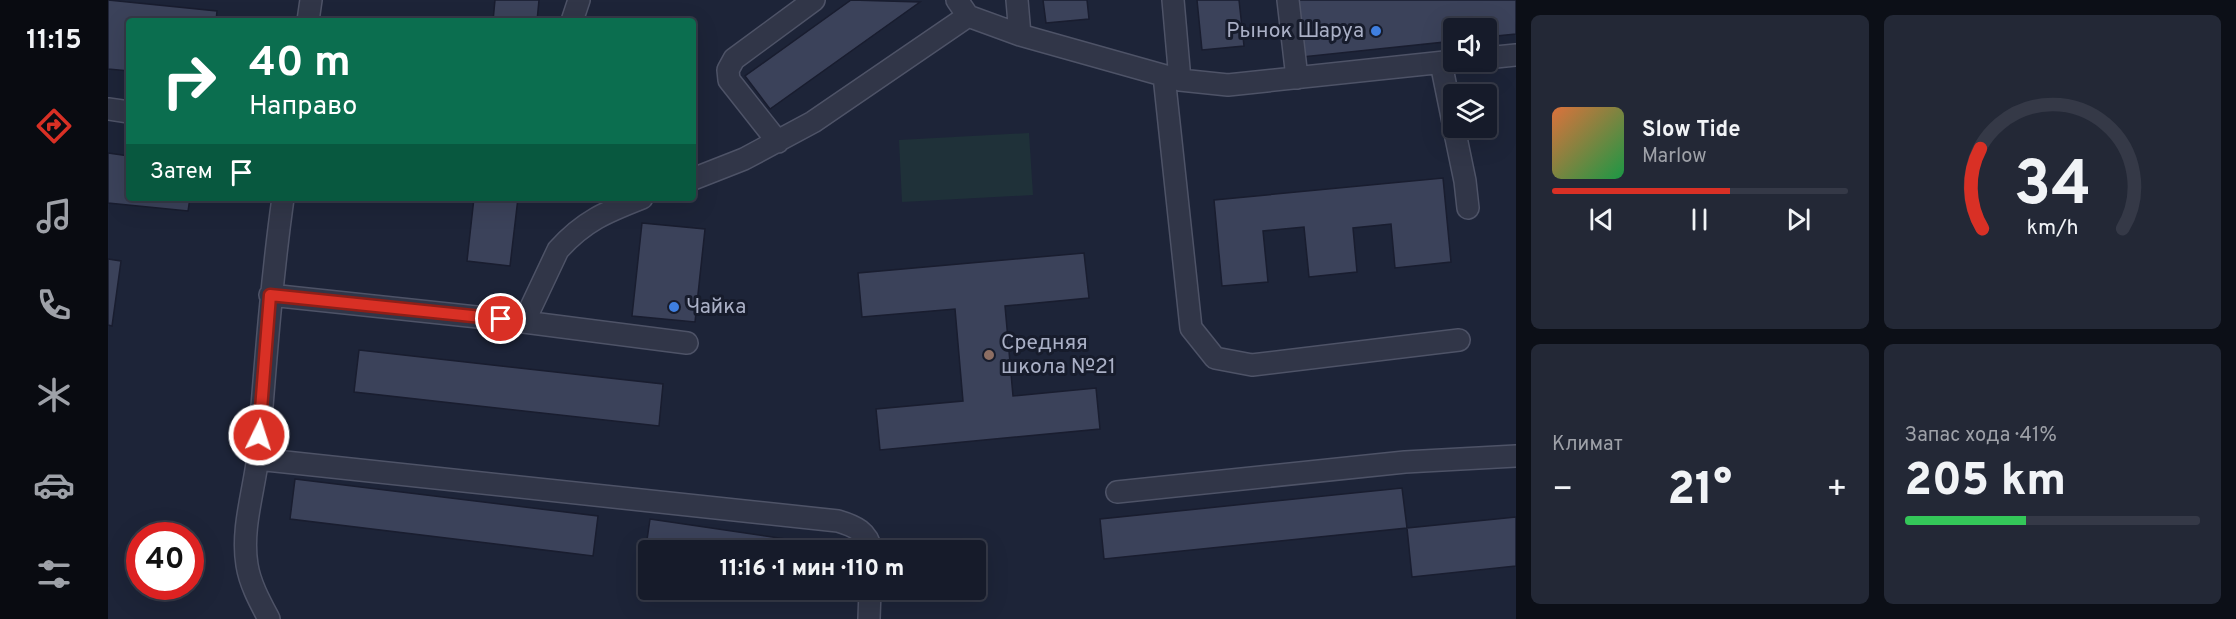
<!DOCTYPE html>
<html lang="ru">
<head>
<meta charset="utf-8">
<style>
	:root { --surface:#161b2a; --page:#232836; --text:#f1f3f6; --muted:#9ea1a8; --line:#353947; --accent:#d93025 }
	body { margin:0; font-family:Overpass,sans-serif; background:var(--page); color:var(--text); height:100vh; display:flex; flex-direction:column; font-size:22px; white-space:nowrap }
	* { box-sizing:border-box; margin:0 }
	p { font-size:20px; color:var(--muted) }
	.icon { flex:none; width:33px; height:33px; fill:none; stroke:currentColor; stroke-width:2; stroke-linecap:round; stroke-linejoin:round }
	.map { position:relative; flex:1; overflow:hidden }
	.panel { display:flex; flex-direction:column; gap:15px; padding:15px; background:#0c0f17; width:720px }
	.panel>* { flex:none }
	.hud { position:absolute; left:18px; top:18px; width:570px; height:183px; border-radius:6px; box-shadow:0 6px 24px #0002,0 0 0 2px var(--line); background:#0b6e4f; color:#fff; overflow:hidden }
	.buttons { position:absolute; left:1335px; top:18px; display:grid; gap:12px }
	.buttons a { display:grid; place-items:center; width:54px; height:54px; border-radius:6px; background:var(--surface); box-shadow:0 6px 24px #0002,0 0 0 2px var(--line); font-size:30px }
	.speed { position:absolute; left:18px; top:522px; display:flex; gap:12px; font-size:30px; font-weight:700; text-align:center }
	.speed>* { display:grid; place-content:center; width:78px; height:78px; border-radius:50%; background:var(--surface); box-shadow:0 6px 24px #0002,0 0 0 2px var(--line); line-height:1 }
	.speed .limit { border:9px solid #d22; background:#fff; color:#111 }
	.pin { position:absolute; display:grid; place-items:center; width:51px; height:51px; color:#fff; margin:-26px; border:3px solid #fff; border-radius:50%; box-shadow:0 2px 6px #0007 }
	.me { position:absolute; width:66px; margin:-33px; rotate:4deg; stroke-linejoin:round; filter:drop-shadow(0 0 4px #0008) }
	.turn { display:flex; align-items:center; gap:21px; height:126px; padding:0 24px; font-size:27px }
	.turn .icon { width:78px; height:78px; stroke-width:2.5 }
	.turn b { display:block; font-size:42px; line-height:51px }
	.then { display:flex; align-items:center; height:57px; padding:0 24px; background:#0003; gap:12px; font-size:22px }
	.big { font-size:45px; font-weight:800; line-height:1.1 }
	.panel .widget { flex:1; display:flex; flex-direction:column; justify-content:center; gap:9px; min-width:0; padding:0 21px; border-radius:9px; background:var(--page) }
	.panel .dial { align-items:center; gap:0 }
	.dial svg { height:156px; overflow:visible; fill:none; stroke:var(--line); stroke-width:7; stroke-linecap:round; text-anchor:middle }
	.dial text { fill:var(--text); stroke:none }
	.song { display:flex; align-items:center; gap:18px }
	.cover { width:72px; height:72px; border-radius:9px; background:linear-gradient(135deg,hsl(20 70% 55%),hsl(140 70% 35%)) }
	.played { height:6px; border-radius:3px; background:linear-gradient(90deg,var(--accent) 60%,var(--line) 60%) }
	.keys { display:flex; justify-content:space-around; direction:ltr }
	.heat { display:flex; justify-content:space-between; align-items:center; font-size:33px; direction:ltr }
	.charge { height:9px; border-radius:4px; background:linear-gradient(90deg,#34c759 41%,var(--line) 0) }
	.panel .tiles { flex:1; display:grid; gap:15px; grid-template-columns:repeat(2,1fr) }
	.trip { position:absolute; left:530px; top:540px; width:348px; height:60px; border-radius:6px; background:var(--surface); box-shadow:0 6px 24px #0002,0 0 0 2px var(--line); font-weight:800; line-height:60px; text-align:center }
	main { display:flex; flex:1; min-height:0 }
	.tabs { display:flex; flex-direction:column; width:108px; justify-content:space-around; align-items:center; background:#090b11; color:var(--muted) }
	.tabs .icon { width:42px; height:42px }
	.tabs .selected { color:var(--accent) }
	.tabs b { font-size:27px; color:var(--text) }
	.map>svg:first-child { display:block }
</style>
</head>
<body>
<main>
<nav class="tabs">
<b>11:15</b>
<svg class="icon selected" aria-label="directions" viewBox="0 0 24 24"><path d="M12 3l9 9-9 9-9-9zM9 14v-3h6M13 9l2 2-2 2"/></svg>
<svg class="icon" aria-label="music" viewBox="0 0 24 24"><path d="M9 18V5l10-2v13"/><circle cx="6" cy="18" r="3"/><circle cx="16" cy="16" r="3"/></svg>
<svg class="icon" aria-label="phone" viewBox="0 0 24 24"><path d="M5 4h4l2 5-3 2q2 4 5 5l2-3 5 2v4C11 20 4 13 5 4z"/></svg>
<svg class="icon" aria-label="climate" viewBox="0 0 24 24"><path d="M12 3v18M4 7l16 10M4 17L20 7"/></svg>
<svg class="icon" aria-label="car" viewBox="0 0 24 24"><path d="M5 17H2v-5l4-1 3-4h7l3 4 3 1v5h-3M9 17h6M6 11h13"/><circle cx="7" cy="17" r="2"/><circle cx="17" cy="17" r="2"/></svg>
<svg class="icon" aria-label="filters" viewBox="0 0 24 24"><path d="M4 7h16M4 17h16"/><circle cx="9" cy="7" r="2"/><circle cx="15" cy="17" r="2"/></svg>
</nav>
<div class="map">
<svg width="1408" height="619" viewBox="0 0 1408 619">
	<rect width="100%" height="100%" fill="#1d2438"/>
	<path fill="#1f3139" d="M 921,133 L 925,195 L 794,202 L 791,140 Z"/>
	<path fill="#3b425a" stroke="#191d2f" stroke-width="1.5" d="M 0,0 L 109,11 L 108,21 L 21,21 L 21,71 L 0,69 Z
		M 387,0 L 431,0 L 429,21 L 385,21 Z
		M 743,0 L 812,2 L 662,109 L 637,76 Z
		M 935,0 L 979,0 L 981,19 L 938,23 Z
		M 1089,0 L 1131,0 L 1136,46 L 1094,50 Z
		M 1188,0 L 1408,0 L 1408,34 L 1378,37 L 1378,28 L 1346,28 L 1346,41 L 1194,57 Z
		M 0,153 L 21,156 L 21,198 L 82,198 L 80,211 L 0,203 Z
		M 1335,178 L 1343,262 L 1287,268 L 1283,224 L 1245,228 L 1249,272 L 1201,277 L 1196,227 L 1155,231 L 1160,282 L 1114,286 L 1106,200 Z
		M 366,198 L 410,198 L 402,266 L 359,261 Z
		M 534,223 L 597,229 L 587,322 L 524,316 Z
		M 976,253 L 981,298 L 897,306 L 905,396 L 988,388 L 992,429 L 772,450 L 768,409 L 855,401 L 847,309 L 754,317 L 750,273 Z
		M 0,259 L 13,261 L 4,326 L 0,325 Z
		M 251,350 L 555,384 L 551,426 L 246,392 Z
		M 187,479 L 490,516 L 485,556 L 182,519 Z
		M 1294,488 L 1299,528 L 996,559 L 992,519 Z
		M 1408,517 L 1408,566 L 1304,577 L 1299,528 Z
		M 542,519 L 732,547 L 731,550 L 540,550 L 540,562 L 536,561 Z"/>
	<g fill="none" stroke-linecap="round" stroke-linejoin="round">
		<defs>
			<path id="minor" d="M 849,0 L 860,16 L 912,35 L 1072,80 L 1120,85 L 1346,61
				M 909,0 L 912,35
				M 1065,0 L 1072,80
				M 1180,0 L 1189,78
				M 200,21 L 203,0
				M 464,21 L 471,0
				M 1378,58 L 1408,55
				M 1333,63 L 1346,127
				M 1056,76 L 1083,328 L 1107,358 L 1144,365 L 1351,340
				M 0,109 L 21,112
				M 1346,128 L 1357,181 L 1360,208
				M 670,142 L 621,80 L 620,70 L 626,59 L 706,0
				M 585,179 L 636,159 L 705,122 L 860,16
				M 162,295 L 416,322 L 450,250 C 476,221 498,212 534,198
				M 416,322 L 579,343
				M 149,459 L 730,521 C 747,526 760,532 763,550
				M 1009,492 L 1297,462 L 1408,456
				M 161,619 C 152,602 142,584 139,565 C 133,529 146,491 150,456 C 157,370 163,284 175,198
				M 761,619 L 762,590"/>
		</defs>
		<use href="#minor" stroke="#4e5367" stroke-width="24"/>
		<use href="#minor" stroke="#313648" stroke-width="21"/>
	</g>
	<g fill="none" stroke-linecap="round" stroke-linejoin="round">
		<defs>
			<path id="route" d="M 151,435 L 162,295 L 393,319"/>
		</defs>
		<use href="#route" stroke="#8d1f18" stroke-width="15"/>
		<use href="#route" stroke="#d93025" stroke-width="10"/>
	</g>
	<g fill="#3f7fe0" stroke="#171c2c" stroke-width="2">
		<circle cx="1268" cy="31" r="6"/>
		<circle cx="566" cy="307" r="6"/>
	</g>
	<circle fill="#8d6e63" stroke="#171c2c" stroke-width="2" cx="881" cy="355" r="6"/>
	<g text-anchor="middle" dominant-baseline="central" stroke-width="6" stroke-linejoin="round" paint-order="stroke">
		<g font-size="21" fill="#aab0c6" stroke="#171c2c" text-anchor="start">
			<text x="1256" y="31" text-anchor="end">Рынок Шаруа</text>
			<text x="578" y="307">Чайка</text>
			<text x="893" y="343">Средняя<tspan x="893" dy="24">школа №21</tspan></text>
		</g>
	</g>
</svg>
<div class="buttons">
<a><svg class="icon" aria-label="sound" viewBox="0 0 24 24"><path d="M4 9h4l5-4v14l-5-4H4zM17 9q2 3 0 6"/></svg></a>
<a><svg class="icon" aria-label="layers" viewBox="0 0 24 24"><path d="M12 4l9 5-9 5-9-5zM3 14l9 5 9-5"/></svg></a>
</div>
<div class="speed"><div class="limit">40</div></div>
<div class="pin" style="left:393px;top:319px;background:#d93025"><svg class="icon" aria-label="arrive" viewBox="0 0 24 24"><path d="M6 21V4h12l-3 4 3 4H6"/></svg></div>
<svg class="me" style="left:151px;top:435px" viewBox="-20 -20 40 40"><circle r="17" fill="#d93025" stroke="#fff" stroke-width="3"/><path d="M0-11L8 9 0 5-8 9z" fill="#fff"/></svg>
<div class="trip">11:16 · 1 мин · 110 m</div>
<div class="hud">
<div class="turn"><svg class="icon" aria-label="right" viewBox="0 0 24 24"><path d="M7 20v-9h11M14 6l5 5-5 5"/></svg><div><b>40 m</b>Направо</div></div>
<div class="then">Затем<svg class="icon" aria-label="arrive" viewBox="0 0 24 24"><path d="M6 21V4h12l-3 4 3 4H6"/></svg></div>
</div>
</div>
<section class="panel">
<div class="tiles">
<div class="widget">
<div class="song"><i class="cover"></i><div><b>Slow Tide</b><p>Marlow</p></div></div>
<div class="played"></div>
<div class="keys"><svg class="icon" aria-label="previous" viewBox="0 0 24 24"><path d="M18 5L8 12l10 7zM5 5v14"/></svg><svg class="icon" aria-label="pause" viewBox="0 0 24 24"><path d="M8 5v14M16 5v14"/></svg><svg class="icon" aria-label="next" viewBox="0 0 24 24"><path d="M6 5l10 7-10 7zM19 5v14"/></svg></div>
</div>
<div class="widget dial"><svg viewBox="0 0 100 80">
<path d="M14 69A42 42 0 1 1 86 69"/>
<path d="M14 69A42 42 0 0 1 13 28" stroke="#d93025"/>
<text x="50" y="56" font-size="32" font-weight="700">34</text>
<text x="50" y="72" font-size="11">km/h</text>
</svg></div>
<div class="widget"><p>Климат</p>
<div class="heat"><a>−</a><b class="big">21°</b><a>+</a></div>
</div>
<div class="widget"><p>Запас хода · 41%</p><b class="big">205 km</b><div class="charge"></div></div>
</div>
</section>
</main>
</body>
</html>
